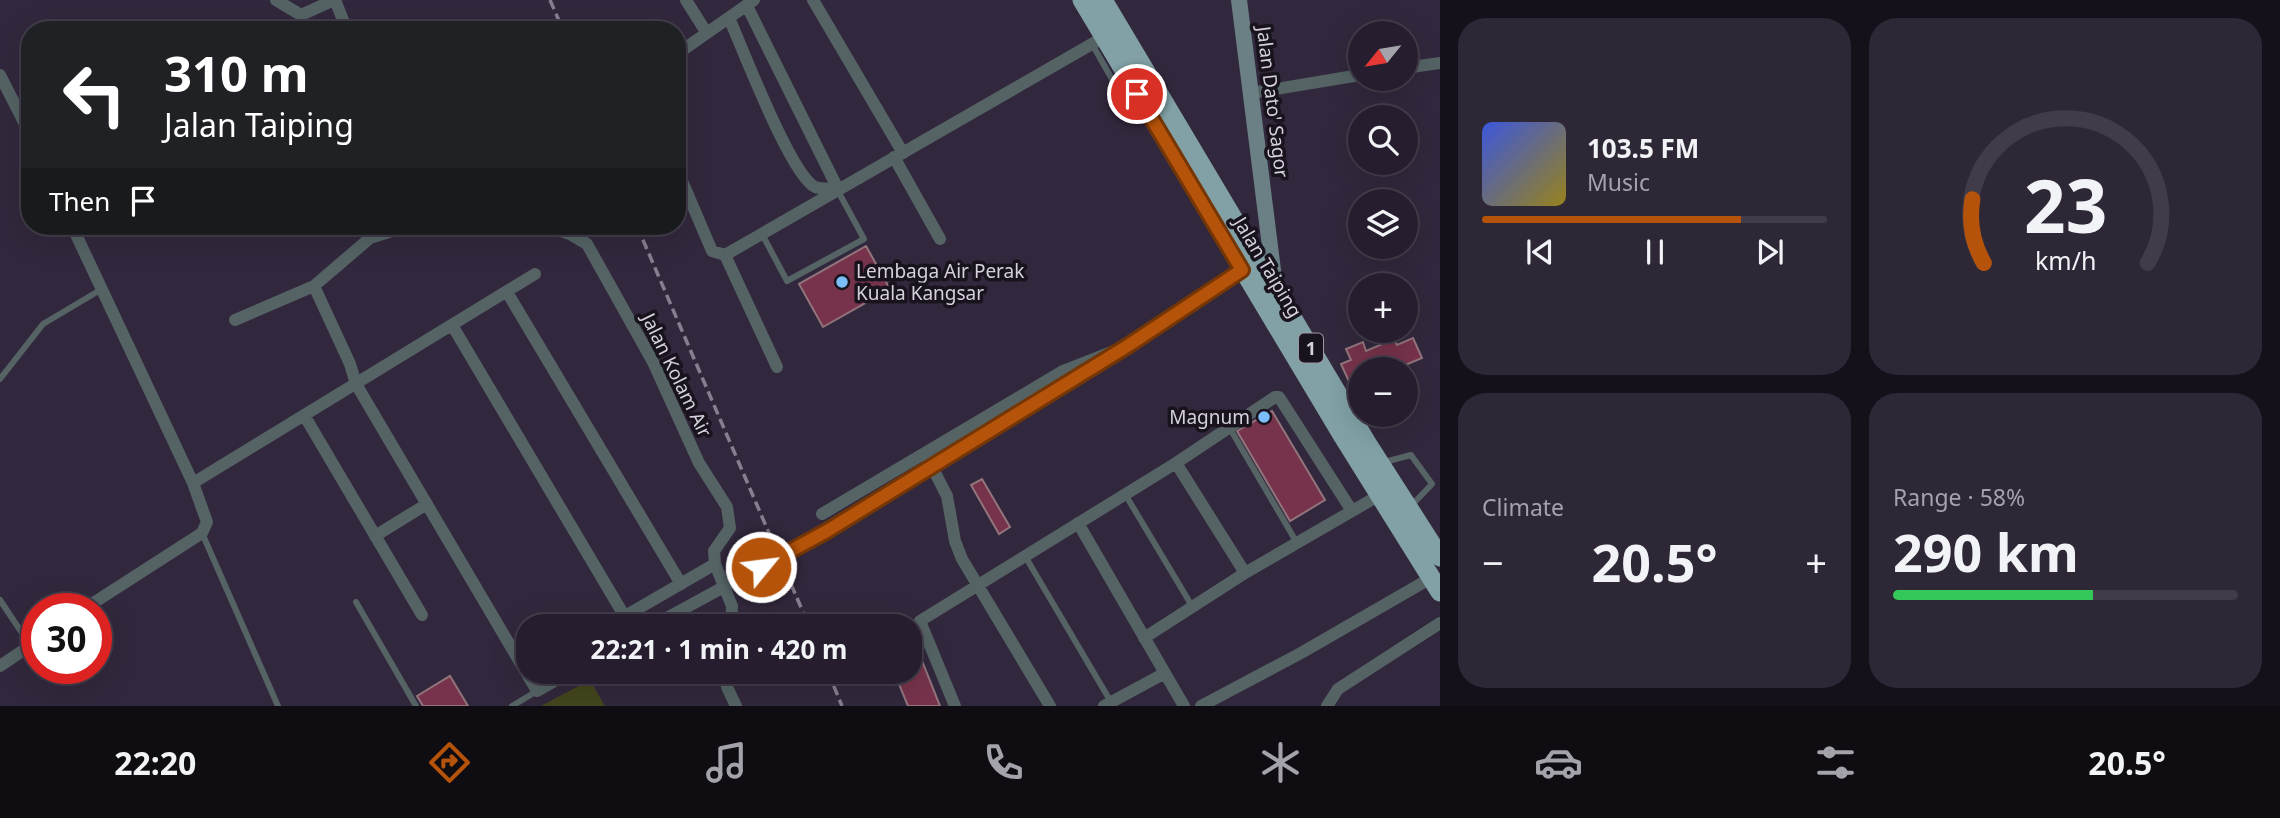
<!DOCTYPE html>
<html lang="en">
<head>
<meta charset="utf-8">
<style>
	:root { --surface:#261e2e; --page:#2e2736; --text:#f1f3f6; --muted:#a4a2aa; --line:#423c4a; --accent:#b45309 }
	body { margin:0; font-family:"Noto Sans",sans-serif; background:var(--page); color:var(--text); height:100vh; display:flex; flex-direction:column; font-size:26px; white-space:nowrap }
	* { box-sizing:border-box; margin:0 }
	p { font-size:23px; color:var(--muted) }
	.icon { flex:none; width:38px; height:38px; fill:none; stroke:currentColor; stroke-width:2; stroke-linecap:round; stroke-linejoin:round }
	.map { position:relative; flex:1; overflow:hidden }
	.drawer { display:flex; flex-direction:column; gap:18px; padding:18px; background:#151019; width:840px }
	.drawer>* { flex:none }
	.top-card { position:absolute; left:21px; top:21px; width:665px; height:214px; border-radius:28px; box-shadow:0 7px 28px #0002,0 0 0 2px var(--line); background:#202124; color:#fff; overflow:hidden }
	.needle { width:46px; rotate:240deg }
	.controls { position:absolute; left:1348px; top:21px; display:grid; gap:14px }
	.controls a { display:grid; place-items:center; width:70px; height:70px; border-radius:50%; background:var(--surface); box-shadow:0 7px 28px #0002,0 0 0 2px var(--line); font-size:35px }
	.speed { position:absolute; left:21px; top:593px; display:flex; gap:14px; font-size:35px; font-weight:700; text-align:center }
	.speed>* { display:grid; place-content:center; width:91px; height:91px; border-radius:50%; background:var(--surface); box-shadow:0 7px 28px #0002,0 0 0 2px var(--line); line-height:1 }
	.speed .limit { border:10px solid #d22; background:#fff; color:#111 }
	.pin { position:absolute; display:grid; place-items:center; width:60px; height:60px; color:#fff; margin:-30px; border:4px solid #fff; border-radius:50%; box-shadow:0 2px 7px #0007 }
	.me { position:absolute; width:77px; margin:-38px; rotate:61deg; stroke-linejoin:round; filter:drop-shadow(0 0 5px #0008) }
	.turn { display:flex; align-items:center; gap:24px; height:147px; padding:0 28px; font-size:32px }
	.turn .icon { width:91px; height:91px; stroke-width:2.5 }
	.turn b { display:block; font-size:49px; line-height:60px }
	.then { display:flex; align-items:center; height:66px; padding:0 28px; background:#0003; gap:14px; font-size:26px }
	.big { font-size:52px; font-weight:700; line-height:1.1 }
	.drawer .card { flex:1; display:flex; flex-direction:column; justify-content:center; gap:10px; min-width:0; padding:0 24px; border-radius:28px; background:var(--page) }
	.drawer .dial { align-items:center; gap:0 }
	.dial svg { height:182px; overflow:visible; fill:none; stroke:var(--line); stroke-width:7; stroke-linecap:round; text-anchor:middle }
	.dial text { fill:var(--text); stroke:none }
	.song { display:flex; align-items:center; gap:21px }
	.cover { width:84px; height:84px; border-radius:10px; background:linear-gradient(135deg,hsl(230 70% 55%),hsl(50 70% 35%)) }
	.played { height:7px; border-radius:4px; background:linear-gradient(90deg,var(--accent) 75%,var(--line) 75%) }
	.keys { display:flex; justify-content:space-around; direction:ltr }
	.heat { display:flex; justify-content:space-between; align-items:center; font-size:38px; direction:ltr }
	.charge { height:10px; border-radius:5px; background:linear-gradient(90deg,#34c759 58%,var(--line) 0) }
	.drawer .tiles { flex:1; display:grid; gap:18px; grid-template-columns:repeat(2,1fr) }
	.trip { position:absolute; left:516px; top:614px; width:406px; height:70px; border-radius:28px; background:var(--surface); box-shadow:0 7px 28px #0002,0 0 0 2px var(--line); font-weight:700; line-height:70px; text-align:center }
	.tabs { display:flex; height:112px; justify-content:space-around; align-items:center; background:#0f0c12; color:var(--muted) }
	.tabs .icon { width:49px; height:49px }
	.tabs .active { color:var(--accent) }
	.tabs b { font-size:32px; color:var(--text) }
	main { display:flex; flex:1; min-height:0 }
	.map>svg:first-child { display:block }
</style>
</head>
<body>
<main>
<div class="map">
<svg width="1440" height="706" viewBox="0 0 1440 706">
	<rect width="100%" height="100%" fill="#32283d"/>
	<path fill="#43461d" d="M 590,680 L 605,706 L 541,706 Z"/>
	<path fill="#76334b" stroke="#92747c" stroke-width="2" d="M 866,246 L 890,289 L 823,327 L 799,284 Z
		M 1413,338 L 1422,358 L 1396,369 L 1360,369 L 1360,385 L 1352,388 L 1341,364 L 1351,360 L 1346,349 L 1363,342 L 1366,351 L 1394,339 L 1397,345 Z
		M 1272,411 L 1325,500 L 1290,521 L 1237,431 Z
		M 982,479 L 1010,527 L 999,534 L 971,485 Z
		M 911,633 L 940,706 L 908,706 L 894,672 L 910,672 Z
		M 450,676 L 468,706 L 423,706 L 417,696 Z"/>
	<g fill="none" stroke-linecap="round" stroke-linejoin="round">
		<path stroke="#556365" stroke-width="6" d="M 1092,44 L 1117,88 L 1127,97 L 1135,94
			M 762,234 L 787,281 L 864,239 L 838,191
			M 0,379 L 43,324 L 102,289
			M 1229,427 L 1297,543
			M 1381,463 L 1411,455 L 1432,484 L 1411,506
			M 1125,494 L 1192,606
			M 202,533 L 278,706
			M 1025,556 L 1111,702
			M 0,600 L 30,645
			M 356,602 L 416,706
			M 512,706 L 537,691"/>
		<path stroke="#556365" stroke-width="12" d="M 276,0 L 301,15 L 334,0
			M 335,0 L 347,30
			M 686,0 L 706,32
			M 813,0 L 903,153
			M 747,6 L 838,189
			M 729,18 C 743,49 790,174 815,187 C 821,189 831,189 837,189
			M 677,54 L 754,0
			M 1405,68 L 1440,63
			M 0,75 L 30,134
			M 1252,93 L 1360,75
			M 894,157 L 940,239
			M 677,169 L 712,251 L 725,255 L 1104,37
			M 72,226 L 193,483 L 535,274
			M 408,226 L 370,238 L 314,286 L 350,364 L 356,384 L 537,691 L 570,672
			M 544,226 L 570,234 L 587,244 L 653,362 L 699,463 L 727,507 L 730,528 L 714,551 L 715,564 L 732,606 L 731,626
			M 725,255 L 777,367
			M 507,292 L 681,584
			M 235,320 L 314,286
			M 452,325 L 625,617
			M 1123,349 L 1243,270
			M 1047,395 L 1099,364
			M 304,415 L 422,615
			M 927,457 L 947,496 L 955,541 L 962,559 L 1050,706
			M 1176,463 L 1245,573
			M 822,514 L 1063,371 L 1129,345
			M 1078,523 L 1184,706
			M 375,536 L 427,504
			M 84,609 L 202,533 L 207,522 L 193,483
			M 608,626 L 715,564
			M 1144,638 L 1245,573 L 1385,492
			M 0,666 L 37,641
			M 728,672 L 727,687 L 736,706
			M 955,706 L 920,621 L 1176,463 L 1275,397 L 1279,397 L 1352,511
			M 1104,706 L 1165,673
			M 1201,706 L 1301,653 L 1431,578
			M 1327,706 L 1338,689 L 1440,623"/>
		<path stroke="#6a8084" stroke-width="16" d="M 1239,0 L 1275,286"/>
		<path stroke="#81a1a6" stroke-width="19" d="M 1082,0 L 1342,435 L 1440,592
			M 1103,0 L 1367,443 L 1440,557"/>
		<path stroke="#877f90" stroke-width="3.5" stroke-dasharray="10 5" stroke-linecap="butt" d="M 550,0 L 563,30
			M 637,226 L 809,626
			M 828,672 L 842,706"/>
		<path stroke="#556365" stroke-width="12" d="M 652,626 L 827,531 L 1047,395"/>
	</g>
	<g fill="none" stroke-linecap="round" stroke-linejoin="round">
		<defs>
			<path id="route" d="M 761,567 L 827,531 L 1129,345 L 1242,270 L 1137,94"/>
		</defs>
		<use href="#route" stroke="#753606" stroke-width="18"/>
		<use href="#route" stroke="#b45309" stroke-width="12"/>
	</g>
	<g fill="#7cbef9" stroke="#18131d" stroke-width="2.5">
		<circle cx="842" cy="282" r="7"/>
		<circle cx="1264" cy="417" r="7"/>
	</g>
	<g text-anchor="middle" dominant-baseline="central" stroke-width="7" stroke-linejoin="round" paint-order="stroke">
		<rect fill="#18131d" stroke="#9d97a3" stroke-width="2" x="1299" y="333.5" width="24" height="29" rx="5"/>
		<g font-size="18" font-weight="bold" fill="#d6d0dd">
			<text x="1311" y="348">1</text>
		</g>
		<g font-size="19" fill="#d6d0dd" stroke="#18131d">
			<text transform="translate(1273 102) rotate(83)">Jalan Dato' Sagor</text>
			<text transform="translate(1268 267) rotate(59)">Jalan Taiping</text>
			<text transform="translate(677 375) rotate(64)">Jalan Kolam Air</text>
		</g>
		<g font-size="19" fill="#d6d0dd" stroke="#18131d" text-anchor="start">
			<text x="856" y="271">Lembaga Air Perak<tspan x="856" dy="22">Kuala Kangsar</tspan></text>
			<text x="1250" y="417" text-anchor="end">Magnum</text>
		</g>
	</g>
</svg>
<div class="controls">
<a><svg class="needle" viewBox="-14 -14 28 28"><path d="M0-13l5 13h-10z" fill="#e53935"/><path d="M0 13l5-13h-10z" fill="#a4a2aa"/></svg></a>
<a><svg class="icon" aria-label="search" viewBox="0 0 24 24"><circle cx="10" cy="10" r="6"/><path d="M15 15l6 6"/></svg></a>
<a><svg class="icon" aria-label="layers" viewBox="0 0 24 24"><path d="M12 4l9 5-9 5-9-5zM3 14l9 5 9-5"/></svg></a>
<a>+</a>
<a>−</a>
</div>
<div class="speed"><div class="limit">30</div></div>
<div class="pin" style="left:1137px;top:94px;background:#d93025"><svg class="icon" aria-label="arrive" viewBox="0 0 24 24"><path d="M6 21V4h12l-3 4 3 4H6"/></svg></div>
<svg class="me" style="left:761px;top:567px" viewBox="-20 -20 40 40"><circle r="17" fill="#b45309" stroke="#fff" stroke-width="3"/><path d="M0-11L8 9 0 5-8 9z" fill="#fff"/></svg>
<div class="trip">22:21 · 1 min · 420 m</div>
<div class="top-card">
<div class="turn"><svg class="icon" aria-label="left" viewBox="0 0 24 24"><path d="M17 20v-9H6M10 6l-5 5 5 5"/></svg><div><b>310 m</b>Jalan Taiping</div></div>
<div class="then">Then<svg class="icon" aria-label="arrive" viewBox="0 0 24 24"><path d="M6 21V4h12l-3 4 3 4H6"/></svg></div>
</div>
</div>
<section class="drawer">
<div class="tiles">
<div class="card">
<div class="song"><i class="cover"></i><div><b>103.5 FM</b><p>Music</p></div></div>
<div class="played"></div>
<div class="keys"><svg class="icon" aria-label="previous" viewBox="0 0 24 24"><path d="M18 5L8 12l10 7zM5 5v14"/></svg><svg class="icon" aria-label="pause" viewBox="0 0 24 24"><path d="M8 5v14M16 5v14"/></svg><svg class="icon" aria-label="next" viewBox="0 0 24 24"><path d="M6 5l10 7-10 7zM19 5v14"/></svg></div>
</div>
<div class="card dial"><svg viewBox="0 0 100 80">
<path d="M14 69A42 42 0 1 1 86 69"/>
<path d="M14 69A42 42 0 0 1 9 41" stroke="#b45309"/>
<text x="50" y="56" font-size="32" font-weight="700">23</text>
<text x="50" y="72" font-size="11">km/h</text>
</svg></div>
<div class="card"><p>Climate</p>
<div class="heat"><a>−</a><b class="big">20.5°</b><a>+</a></div>
</div>
<div class="card"><p>Range · 58%</p><b class="big">290 km</b><div class="charge"></div></div>
</div>
</section>
</main>
<nav class="tabs">
<b>22:20</b>
<svg class="icon active" aria-label="directions" viewBox="0 0 24 24"><path d="M12 3l9 9-9 9-9-9zM9 14v-3h6M13 9l2 2-2 2"/></svg>
<svg class="icon" aria-label="music" viewBox="0 0 24 24"><path d="M9 18V5l10-2v13"/><circle cx="6" cy="18" r="3"/><circle cx="16" cy="16" r="3"/></svg>
<svg class="icon" aria-label="phone" viewBox="0 0 24 24"><path d="M5 4h4l2 5-3 2q2 4 5 5l2-3 5 2v4C11 20 4 13 5 4z"/></svg>
<svg class="icon" aria-label="climate" viewBox="0 0 24 24"><path d="M12 3v18M4 7l16 10M4 17L20 7"/></svg>
<svg class="icon" aria-label="car" viewBox="0 0 24 24"><path d="M5 17H2v-5l4-1 3-4h7l3 4 3 1v5h-3M9 17h6M6 11h13"/><circle cx="7" cy="17" r="2"/><circle cx="17" cy="17" r="2"/></svg>
<svg class="icon" aria-label="filters" viewBox="0 0 24 24"><path d="M4 7h16M4 17h16"/><circle cx="9" cy="7" r="2"/><circle cx="15" cy="17" r="2"/></svg>
<b>20.5°</b>
</nav>
</body>
</html>
